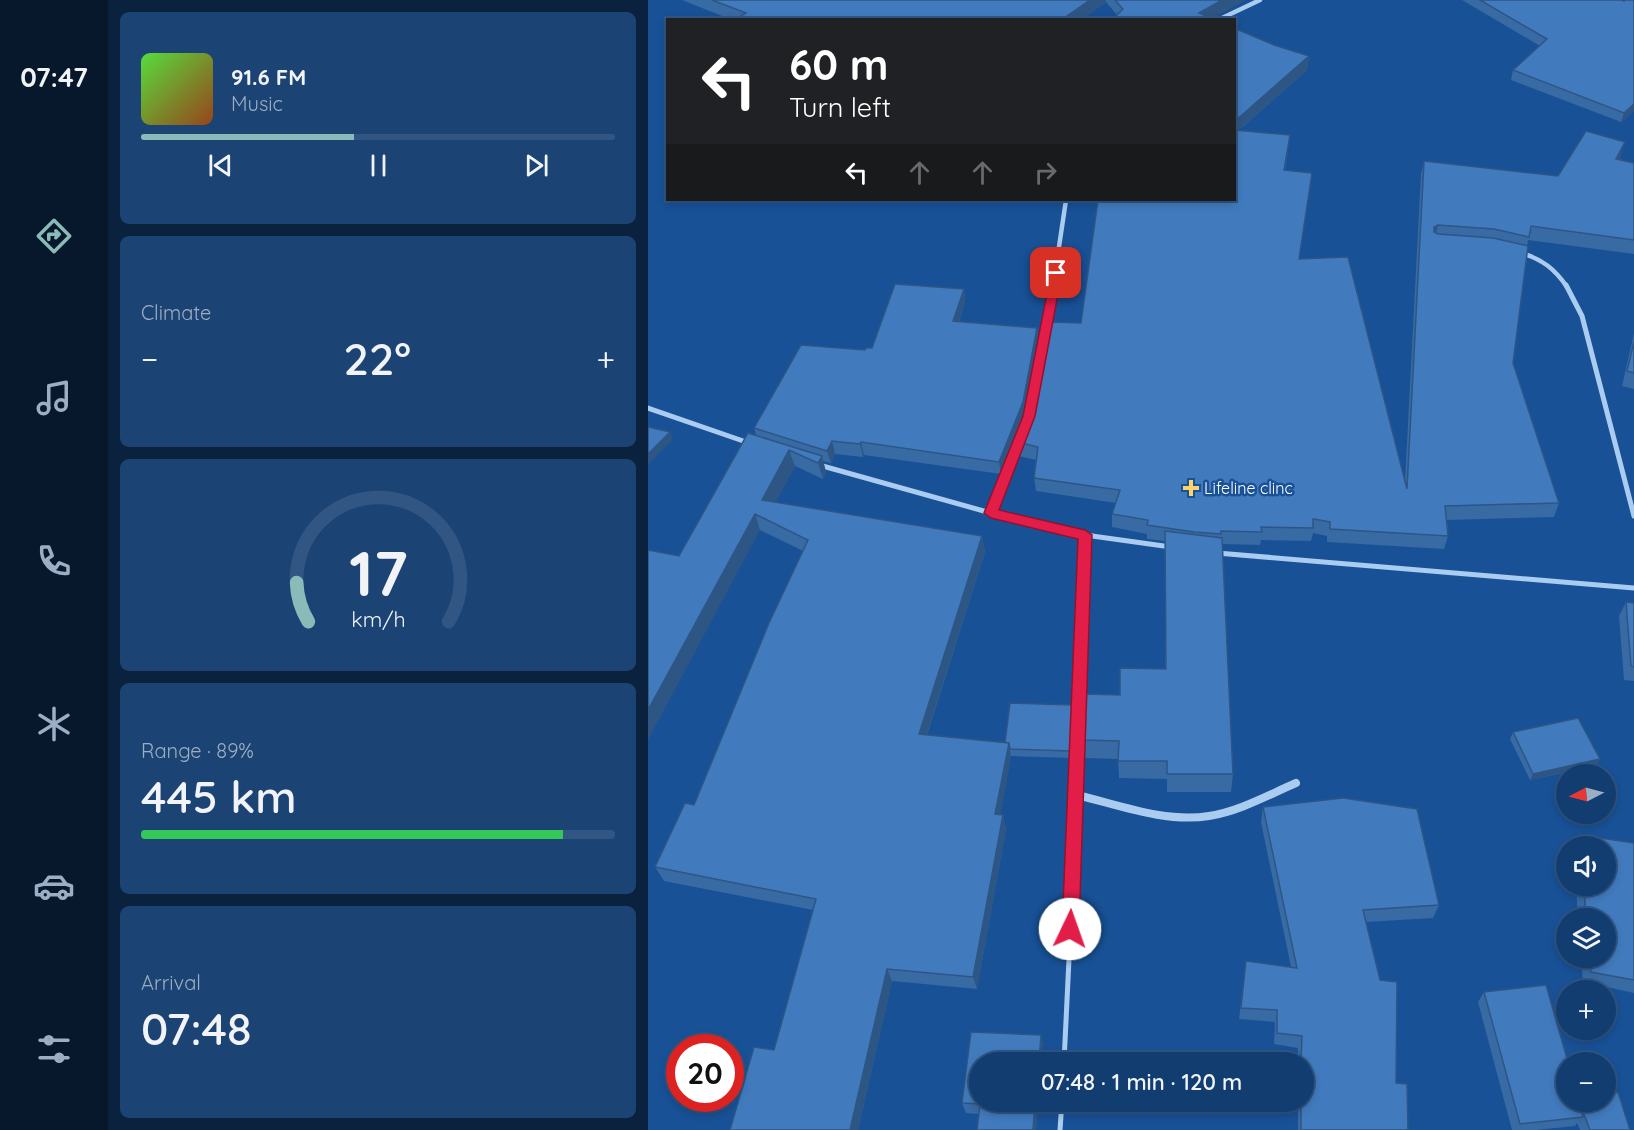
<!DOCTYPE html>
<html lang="en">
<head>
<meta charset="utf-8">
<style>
	:root { --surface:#123d70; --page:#1b4475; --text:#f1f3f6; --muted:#9caec3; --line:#315683; --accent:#8bbbb9 }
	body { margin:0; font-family:Quicksand,sans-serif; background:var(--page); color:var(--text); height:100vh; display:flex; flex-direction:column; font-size:22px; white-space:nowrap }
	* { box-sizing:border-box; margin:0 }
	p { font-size:20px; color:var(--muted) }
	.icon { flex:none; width:33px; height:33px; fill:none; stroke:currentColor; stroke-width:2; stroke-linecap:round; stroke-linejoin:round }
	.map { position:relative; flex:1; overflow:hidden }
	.sheet { display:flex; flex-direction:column; gap:12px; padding:12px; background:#0a223e; width:540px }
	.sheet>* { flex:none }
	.banner { position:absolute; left:18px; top:18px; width:570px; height:183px; border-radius:0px; box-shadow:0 3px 9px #0003,0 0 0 2px var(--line); background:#202124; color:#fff; overflow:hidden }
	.needle { width:39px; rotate:264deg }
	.controls { position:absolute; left:908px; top:764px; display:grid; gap:12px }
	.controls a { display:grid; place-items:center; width:60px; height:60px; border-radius:50%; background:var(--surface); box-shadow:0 3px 9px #0003,0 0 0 2px var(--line); font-size:30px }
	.speed { position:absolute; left:18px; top:1034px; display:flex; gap:12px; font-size:30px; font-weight:700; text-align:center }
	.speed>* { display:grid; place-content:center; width:78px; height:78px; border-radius:50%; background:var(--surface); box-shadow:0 3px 9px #0003,0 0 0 2px var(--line); line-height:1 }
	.speed .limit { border:9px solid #d22; background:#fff; color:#111 }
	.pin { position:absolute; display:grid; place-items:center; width:51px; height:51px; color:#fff; margin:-26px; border-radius:12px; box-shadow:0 3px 9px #0006 }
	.me { position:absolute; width:66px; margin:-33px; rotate:3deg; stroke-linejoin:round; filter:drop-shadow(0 0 4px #0008) }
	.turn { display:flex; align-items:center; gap:21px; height:126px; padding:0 24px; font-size:27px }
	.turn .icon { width:78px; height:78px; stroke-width:2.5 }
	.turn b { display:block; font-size:42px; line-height:51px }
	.lanes { display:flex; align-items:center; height:57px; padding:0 24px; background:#0003; justify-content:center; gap:30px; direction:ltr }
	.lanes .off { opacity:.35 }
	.big { font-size:45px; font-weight:600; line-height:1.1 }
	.sheet .widget { flex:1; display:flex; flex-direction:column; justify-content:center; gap:9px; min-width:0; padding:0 21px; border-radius:9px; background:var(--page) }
	.sheet .dial { align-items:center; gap:0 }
	.dial svg { height:156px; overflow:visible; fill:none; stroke:var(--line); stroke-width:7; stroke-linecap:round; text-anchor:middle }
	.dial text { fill:var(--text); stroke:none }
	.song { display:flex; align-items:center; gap:18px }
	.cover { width:72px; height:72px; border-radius:9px; background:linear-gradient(135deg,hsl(110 70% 55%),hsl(20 70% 35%)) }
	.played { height:6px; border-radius:3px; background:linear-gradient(90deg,var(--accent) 45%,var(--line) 45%) }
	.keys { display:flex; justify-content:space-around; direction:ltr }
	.heat { display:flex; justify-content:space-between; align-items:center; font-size:33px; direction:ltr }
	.charge { height:9px; border-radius:4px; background:linear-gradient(90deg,#34c759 89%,var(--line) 0) }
	.trip { position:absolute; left:321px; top:1052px; width:345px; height:60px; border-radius:30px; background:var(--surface); box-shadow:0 3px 9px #0003,0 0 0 2px var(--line); font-weight:600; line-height:60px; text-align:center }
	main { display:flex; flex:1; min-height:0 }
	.tab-bar { display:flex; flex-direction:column; width:108px; justify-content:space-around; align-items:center; background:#07182d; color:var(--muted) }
	.tab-bar .icon { width:42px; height:42px }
	.tab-bar .current { color:var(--accent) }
	.tab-bar b { font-size:27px; color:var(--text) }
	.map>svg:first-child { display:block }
</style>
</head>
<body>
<main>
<nav class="tab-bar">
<b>07:47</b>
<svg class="icon current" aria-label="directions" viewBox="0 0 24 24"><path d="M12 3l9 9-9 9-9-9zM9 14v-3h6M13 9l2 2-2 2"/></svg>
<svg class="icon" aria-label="music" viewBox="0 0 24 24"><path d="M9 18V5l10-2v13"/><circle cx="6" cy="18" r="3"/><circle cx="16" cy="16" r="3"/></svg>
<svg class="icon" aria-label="phone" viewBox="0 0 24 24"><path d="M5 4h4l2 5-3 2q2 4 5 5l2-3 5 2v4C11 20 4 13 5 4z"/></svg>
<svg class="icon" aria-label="climate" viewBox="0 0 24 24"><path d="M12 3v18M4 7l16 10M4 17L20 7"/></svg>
<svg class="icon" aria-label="car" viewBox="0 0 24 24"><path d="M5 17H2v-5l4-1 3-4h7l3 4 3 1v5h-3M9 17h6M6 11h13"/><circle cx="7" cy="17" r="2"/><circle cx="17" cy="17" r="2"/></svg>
<svg class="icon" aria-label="filters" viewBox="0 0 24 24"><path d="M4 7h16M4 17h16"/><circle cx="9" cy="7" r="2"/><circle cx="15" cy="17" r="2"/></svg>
</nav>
<section class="sheet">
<div class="widget">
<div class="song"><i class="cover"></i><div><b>91.6 FM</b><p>Music</p></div></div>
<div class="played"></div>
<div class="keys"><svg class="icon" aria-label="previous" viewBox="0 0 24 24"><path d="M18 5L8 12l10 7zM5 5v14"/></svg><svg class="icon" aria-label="pause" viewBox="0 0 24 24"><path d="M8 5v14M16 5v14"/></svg><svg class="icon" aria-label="next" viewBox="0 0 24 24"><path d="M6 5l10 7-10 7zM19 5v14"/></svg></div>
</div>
<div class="widget"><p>Climate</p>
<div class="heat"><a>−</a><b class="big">22°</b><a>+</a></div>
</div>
<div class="widget dial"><svg viewBox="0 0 100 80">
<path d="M14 69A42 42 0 1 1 86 69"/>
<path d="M14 69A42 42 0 0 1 8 49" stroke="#8bbbb9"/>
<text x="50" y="56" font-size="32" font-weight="700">17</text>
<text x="50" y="72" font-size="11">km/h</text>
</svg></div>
<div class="widget"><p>Range · 89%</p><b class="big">445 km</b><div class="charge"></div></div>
<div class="widget"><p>Arrival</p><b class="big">07:48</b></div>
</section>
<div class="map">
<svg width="986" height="1130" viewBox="0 0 986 1130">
	<rect width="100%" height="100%" fill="#185196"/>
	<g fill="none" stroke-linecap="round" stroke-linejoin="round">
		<path stroke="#abccf1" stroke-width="5" d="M 416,1062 L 429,795
			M 412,1130 L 414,1101"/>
		<path stroke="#abccf1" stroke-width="4.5" d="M 572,19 L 612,0
			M 873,253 C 894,259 907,269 919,287
			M 405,287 L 418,200"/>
		<path stroke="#abccf1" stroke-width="5" d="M 918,285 L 934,316 L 986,516
			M 0,408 L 101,443
			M 380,418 L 406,285
			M 171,465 L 343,513 L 437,535 L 523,547
			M 343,513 L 372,438
			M 569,553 L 986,588
			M 433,656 L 437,535"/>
		<path stroke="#abccf1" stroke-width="8" d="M 433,654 L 429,795 C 471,805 517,823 561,816 C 592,811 620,795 648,783"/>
	</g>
	<path fill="#386aa3" d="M 34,0 L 597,0 L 564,18 L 469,15 L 458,2 L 433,20 L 84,20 Z
		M 814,0 L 974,0 L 986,111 L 973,122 L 863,80 L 865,70 L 892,46 Z
		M 586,28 L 626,45 L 661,56 L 659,70 L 591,130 L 642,135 L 637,170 L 652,259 L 757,481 L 773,174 L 776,161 L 910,176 L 973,156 L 971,159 L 986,163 L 986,254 L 880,240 L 879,246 L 865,363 L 911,503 L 906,517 L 799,520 L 800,536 L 796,549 L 679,542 L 679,536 L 665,533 L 663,541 L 613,540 L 612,545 L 574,544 L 585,774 L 583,792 L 519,792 L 519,779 L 471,778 L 470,759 L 436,758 L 435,740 L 472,695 L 517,669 L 517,541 L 499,539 L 499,534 L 464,527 L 464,514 L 468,503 L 388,491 L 386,478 L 388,460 L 371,456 L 369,442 L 433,323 Z
		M 316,289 L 317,302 L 311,322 L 389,328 L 390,341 L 376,415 L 353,474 L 216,455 L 215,457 L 187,454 L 183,463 L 175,461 L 178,472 L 175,479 L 147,466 L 127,503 L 334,536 L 337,552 L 279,735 L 357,743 L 425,712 L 424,758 L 363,756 L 352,815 L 355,815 L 358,829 L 329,989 L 244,981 L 210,1130 L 82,1130 L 126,1050 L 165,910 L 16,881 L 7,867 L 46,805 L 155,551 L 112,530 L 31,556 L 108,435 L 106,428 L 217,350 L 224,348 Z
		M 986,333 L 986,389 L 974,386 Z
		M 978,602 L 986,603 L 986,681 L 976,680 L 971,616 Z
		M 865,732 L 949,766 L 882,780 L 862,739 Z
		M 615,807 L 791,905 L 785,918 L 718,922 L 748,1083 L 760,1130 L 650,1130 L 650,1101 L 656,1101 L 656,1062 L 650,1062 L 650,1048 L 626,1044 L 627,1022 L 591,1019 L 598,961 L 643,967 L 613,822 Z
		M 932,835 L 986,843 L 986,993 L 935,982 L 933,957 L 957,957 L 957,918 L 930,918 L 928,885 L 957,885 L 957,846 L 926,846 Z
		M 836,992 L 918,1101 L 982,1130 L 932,1130 L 929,1123 L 927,1126 L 888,1130 L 864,1130 L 830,1002 Z
		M 393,1035 L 395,1046 L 332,1101 L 390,1101 L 388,1130 L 329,1130 L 330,1114 L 318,1113 L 314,1103 Z"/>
	<path fill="#2e5685" d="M 442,0 L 458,0 L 458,2 L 433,20 L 413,20 Z
		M 574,0 L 597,0 L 562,20 L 551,13 Z
		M 661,56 L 659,70 L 586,134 L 586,122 Z
		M 986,104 L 986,111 L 973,122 L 976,113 Z
		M 977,142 L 973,156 L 964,172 L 968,159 Z
		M 790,225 L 787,239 L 786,227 Z
		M 316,289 L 317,302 L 307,334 L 305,321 Z
		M 389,328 L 390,341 L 376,415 L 353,474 L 351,462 Z
		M 22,432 L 25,439 L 0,465 L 0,454 Z
		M 184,441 L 187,454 L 183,463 L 179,451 Z
		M 213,442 L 216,455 L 215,457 L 212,444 Z
		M 141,450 L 147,466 L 120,517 L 114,500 Z
		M 174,456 L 178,472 L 175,479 L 170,463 Z
		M 107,514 L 112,530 L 0,740 L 0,710 Z
		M 334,536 L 337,552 L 274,749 L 271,734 Z
		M 425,705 L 425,712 L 424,758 L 423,751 Z
		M 361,743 L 363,758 L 350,828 L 347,814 Z
		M 952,759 L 949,766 L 882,780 L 885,774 Z
		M 355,815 L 358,829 L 329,989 L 325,977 Z
		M 239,969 L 244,981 L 210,1130 L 202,1130 Z
		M 393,1035 L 395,1046 L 394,1062 L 391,1062 Z
		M 387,1101 L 390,1101 L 388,1130 L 385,1130 Z"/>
	<path fill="#417bbe" stroke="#2e5685" stroke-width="1.5" d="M 64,0 L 442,0 L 413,20 L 86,20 L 98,13 Z
		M 467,0 L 574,0 L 551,13 L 567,20 L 464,20 L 475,9 Z
		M 832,0 L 974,0 L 976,1 L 977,0 L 986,0 L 986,104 L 976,113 L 865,70 L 899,39 Z
		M 586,28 L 626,45 L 661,56 L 586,122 Z
		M 586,130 L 642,135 L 636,170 L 664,173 L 651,259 L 700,257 L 759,489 L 776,161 L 910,176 L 938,131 L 977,142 L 968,159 L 986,163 L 986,240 L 883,226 L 881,237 L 846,229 L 790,225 L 786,227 L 786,232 L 790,234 L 845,238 L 880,246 L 865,363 L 911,503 L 797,506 L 800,536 L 682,529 L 682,522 L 665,519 L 665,528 L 613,527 L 614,532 L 573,531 L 573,534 L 546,532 L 499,525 L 500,520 L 464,514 L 472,490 L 386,478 L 390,447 L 369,442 L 384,404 L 399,328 L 401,328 L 402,322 L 433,323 L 450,200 L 586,200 Z
		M 247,284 L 316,289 L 305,321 L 389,328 L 375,402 L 351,462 L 213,442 L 212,444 L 184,441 L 179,451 L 106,428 L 153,345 L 217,350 L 218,348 L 224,348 Z
		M 986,342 L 986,373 L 979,371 Z
		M 0,427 L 22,432 L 0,454 Z
		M 100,433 L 174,456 L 170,463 L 141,450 L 114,500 L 334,536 L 271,734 L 361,743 L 347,814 L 355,815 L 325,977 L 239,969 L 202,1130 L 82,1130 L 106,1047 L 126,1050 L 168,899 L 7,867 L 37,803 L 46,805 L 121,623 L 160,540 L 107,514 L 0,710 L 0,550 L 31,556 Z
		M 517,531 L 574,538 L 585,774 L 519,774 L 519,761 L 470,761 L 471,741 L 435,740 L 436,694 L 472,695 L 472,668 L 518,669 Z
		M 978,602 L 986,603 L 986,667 L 983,666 Z
		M 362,703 L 425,705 L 423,751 L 362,749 L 361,743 L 357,743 Z
		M 930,718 L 952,759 L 885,774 L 865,732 Z
		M 695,798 L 769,809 L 791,905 L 715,910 L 732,980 L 749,982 L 748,1083 L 759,1084 L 760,1130 L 653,1130 L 653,1101 L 656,1101 L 656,1062 L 653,1062 L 654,1036 L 629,1033 L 629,1010 L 593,1008 L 598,961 L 649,968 L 615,807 Z
		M 932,835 L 986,843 L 986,980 L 943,972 L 941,957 L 957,957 L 957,918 L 938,918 L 936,885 L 957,885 L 957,846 L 933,846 Z
		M 898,985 L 920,1062 L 918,1062 L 918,1101 L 931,1101 L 935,1117 L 872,1124 L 836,992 Z
		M 323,1032 L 393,1035 L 391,1062 L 332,1062 L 332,1101 L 387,1101 L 385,1130 L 329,1130 L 332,1104 L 314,1103 Z
		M 970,1092 L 982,1130 L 942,1130 L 931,1101 L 957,1101 L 957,1095 Z"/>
	<path fill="#e11d48" stroke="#92132f" stroke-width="1.5" d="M 408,269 L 414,273 L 387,416 L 351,510 L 437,530 L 444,535 L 431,929 L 428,935 L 422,937 L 416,935 L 414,929 L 430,539 L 343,518 L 336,513 L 375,416 L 403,273 Z"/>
	<path fill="#ffd26a" stroke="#185196" stroke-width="2" d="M540 479h6v6h6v6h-6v6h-6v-6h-6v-6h6z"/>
	<g text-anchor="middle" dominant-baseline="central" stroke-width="5" stroke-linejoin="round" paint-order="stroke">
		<g font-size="16" fill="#fff" stroke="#185196" text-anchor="start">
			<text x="556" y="488">Lifeline clinc</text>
		</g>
	</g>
</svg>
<div class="controls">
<a><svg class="needle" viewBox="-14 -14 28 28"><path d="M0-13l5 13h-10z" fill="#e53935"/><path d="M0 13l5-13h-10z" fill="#9caec3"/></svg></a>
<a><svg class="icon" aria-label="sound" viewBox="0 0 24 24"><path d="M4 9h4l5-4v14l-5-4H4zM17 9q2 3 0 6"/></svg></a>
<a><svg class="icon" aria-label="layers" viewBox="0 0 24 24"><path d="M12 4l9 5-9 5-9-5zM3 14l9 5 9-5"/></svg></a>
<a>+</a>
<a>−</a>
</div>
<div class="speed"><div class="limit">20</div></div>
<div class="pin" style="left:408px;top:273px;background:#d93025"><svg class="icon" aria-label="arrive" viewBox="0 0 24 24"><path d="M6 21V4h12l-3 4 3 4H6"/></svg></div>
<svg class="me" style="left:422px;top:929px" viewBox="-20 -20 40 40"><circle r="19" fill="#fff"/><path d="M0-13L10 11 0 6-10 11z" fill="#e11d48"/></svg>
<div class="trip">07:48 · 1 min · 120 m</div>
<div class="banner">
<div class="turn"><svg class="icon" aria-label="left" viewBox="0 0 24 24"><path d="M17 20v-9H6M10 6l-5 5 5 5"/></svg><div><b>60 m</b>Turn left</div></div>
<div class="lanes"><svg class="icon" aria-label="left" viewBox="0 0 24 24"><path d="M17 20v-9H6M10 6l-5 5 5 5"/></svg><svg class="icon off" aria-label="ahead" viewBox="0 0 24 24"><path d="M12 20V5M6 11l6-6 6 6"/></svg><svg class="icon off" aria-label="ahead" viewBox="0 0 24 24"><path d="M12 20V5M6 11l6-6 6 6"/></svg><svg class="icon off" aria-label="right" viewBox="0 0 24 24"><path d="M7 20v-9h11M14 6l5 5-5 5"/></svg></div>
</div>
</div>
</main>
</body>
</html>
